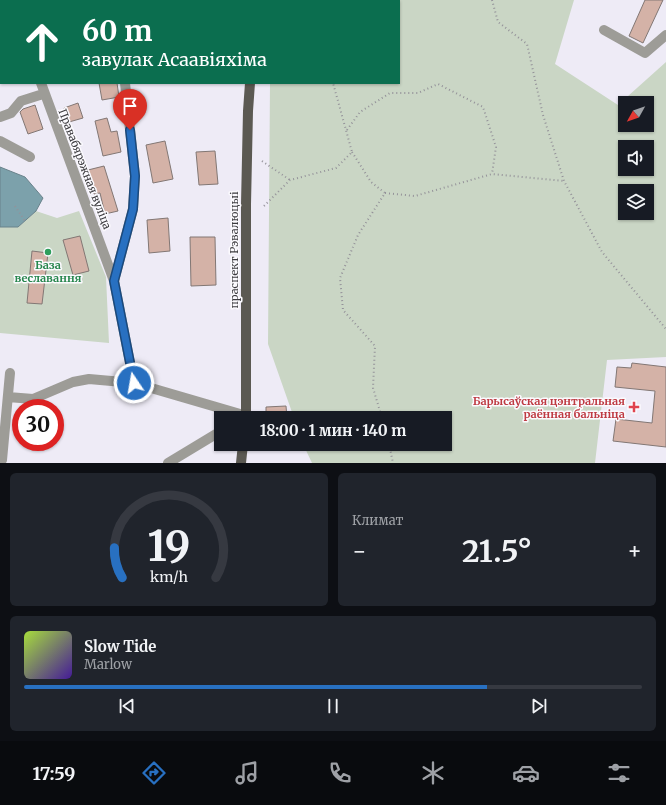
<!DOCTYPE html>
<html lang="ru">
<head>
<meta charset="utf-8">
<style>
	:root { --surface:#171b24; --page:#20242c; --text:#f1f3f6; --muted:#9ea1a6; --line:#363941; --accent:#2870c1 }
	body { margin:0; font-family:Merriweather,serif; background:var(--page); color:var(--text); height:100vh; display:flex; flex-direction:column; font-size:15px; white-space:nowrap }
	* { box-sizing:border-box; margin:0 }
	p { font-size:13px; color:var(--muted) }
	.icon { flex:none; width:22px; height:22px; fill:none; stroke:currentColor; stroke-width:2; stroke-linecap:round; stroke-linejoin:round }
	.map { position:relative; height:463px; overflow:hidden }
	.side { display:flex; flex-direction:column; gap:10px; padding:10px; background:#0d0f14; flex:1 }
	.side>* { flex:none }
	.guide { position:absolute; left:0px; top:0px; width:400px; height:84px; box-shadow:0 1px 3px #0004; background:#0b6e4f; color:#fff; overflow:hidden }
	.needle { width:26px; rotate:230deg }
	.buttons { position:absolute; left:618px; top:96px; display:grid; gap:8px }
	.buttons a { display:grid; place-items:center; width:36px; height:36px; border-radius:0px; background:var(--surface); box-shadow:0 1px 3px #0004; font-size:20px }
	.speed { position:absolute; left:12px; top:399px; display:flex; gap:8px; font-size:20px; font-weight:700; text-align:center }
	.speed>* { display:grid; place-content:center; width:52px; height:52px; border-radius:50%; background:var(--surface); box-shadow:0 1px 3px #0004; line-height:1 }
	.speed .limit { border:6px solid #d22; background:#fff; color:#111 }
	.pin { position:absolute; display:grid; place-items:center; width:34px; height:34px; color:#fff; margin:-41px -17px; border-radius:50% 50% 50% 0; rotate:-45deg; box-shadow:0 0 4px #0007 }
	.pin .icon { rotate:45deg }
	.me { position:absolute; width:44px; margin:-22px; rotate:348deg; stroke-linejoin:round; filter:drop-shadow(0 0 3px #0008) }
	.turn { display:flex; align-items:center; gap:14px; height:84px; padding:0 16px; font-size:18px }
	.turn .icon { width:52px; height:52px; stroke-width:2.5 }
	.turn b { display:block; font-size:28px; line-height:34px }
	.big { font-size:30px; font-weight:700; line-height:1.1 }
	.side .tile { flex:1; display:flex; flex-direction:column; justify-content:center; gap:6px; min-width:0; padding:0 14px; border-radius:6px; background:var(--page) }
	.side .dial { align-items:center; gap:0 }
	.dial svg { height:104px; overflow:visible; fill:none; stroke:var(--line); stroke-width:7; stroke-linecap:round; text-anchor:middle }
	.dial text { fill:var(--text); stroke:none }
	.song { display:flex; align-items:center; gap:12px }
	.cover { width:48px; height:48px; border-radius:6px; background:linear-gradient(135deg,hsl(80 70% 55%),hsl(260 70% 35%)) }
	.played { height:4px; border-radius:2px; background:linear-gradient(90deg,var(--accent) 75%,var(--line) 75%) }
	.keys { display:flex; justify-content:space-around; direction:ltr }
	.heat { display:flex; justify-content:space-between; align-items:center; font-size:22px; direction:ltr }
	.side .tiles { flex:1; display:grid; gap:10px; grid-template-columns:1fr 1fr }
	.tile:last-child { grid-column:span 2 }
	.trip { position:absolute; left:214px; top:411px; width:238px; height:40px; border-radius:0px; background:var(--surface); box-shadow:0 1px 3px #0004; font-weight:700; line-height:40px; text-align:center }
	.menu { display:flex; height:64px; justify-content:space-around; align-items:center; background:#090b0e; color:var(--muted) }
	.menu .icon { width:28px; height:28px }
	.menu .active { color:var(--accent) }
	.menu b { font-size:18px; color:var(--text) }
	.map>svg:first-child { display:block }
</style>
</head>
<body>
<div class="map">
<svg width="666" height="463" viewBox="0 0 666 463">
	<rect width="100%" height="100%" fill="#eeebf6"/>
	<path fill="#cad6c5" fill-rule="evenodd" d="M 307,0 L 574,0 L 555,64 L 618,105 L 666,62 L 666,357 L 607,360 L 595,463 L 312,463 L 303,444 L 445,444 L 445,418 L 294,418 L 268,344 L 270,83 L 399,83 L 399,1 ZM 625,103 L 647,103 L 647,125 L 625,125 ZM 625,147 L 647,147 L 647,169 L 625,169 ZM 625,191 L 647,191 L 647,213 L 625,213 Z
		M 36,211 L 57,218 L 79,211 L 106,277 L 109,343 L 0,333 L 0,227 L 18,227 Z"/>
	<path fill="#7ca1ab" stroke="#69828b" d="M 0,167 L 25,177 L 43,198 L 36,211 L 18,227 L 0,227 Z"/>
	<path fill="#d4b2a7" stroke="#827774" d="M 645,0 L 663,0 L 643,43 L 629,36 Z
		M 99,83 L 117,83 L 119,97 L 102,100 Z
		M 78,103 L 83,118 L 69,122 L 64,108 Z
		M 35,105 L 43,129 L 28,134 L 20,112 L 23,109 Z
		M 107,118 L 111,132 L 117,131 L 121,152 L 103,156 L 95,121 Z
		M 165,141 L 173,179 L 153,183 L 146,145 Z
		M 215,151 L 218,184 L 199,185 L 196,152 Z
		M 104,166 L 118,211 L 105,214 L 100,193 L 94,194 L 88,170 Z
		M 168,218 L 170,251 L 149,253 L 147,220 Z
		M 80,236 L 89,271 L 73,275 L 63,240 Z
		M 190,237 L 215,237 L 216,285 L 191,286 Z
		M 32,251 L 48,253 L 42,304 L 27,303 Z
		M 632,363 L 666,367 L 666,447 L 613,441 L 616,419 L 652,423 L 655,391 L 615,387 L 617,367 L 631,368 Z
		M 286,406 L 287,418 L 266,418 L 266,407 Z"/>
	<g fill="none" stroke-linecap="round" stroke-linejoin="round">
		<path stroke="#949299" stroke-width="2" stroke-dasharray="1 3" stroke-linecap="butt" d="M 492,0 L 498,22 L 527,44 L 543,115 L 564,181 L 602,252 L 666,329
			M 329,1 L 329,0
			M 347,130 L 360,112 L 390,93 L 418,93 L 438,84 L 483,107 L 496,147 L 492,174
			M 352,152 L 371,182 L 385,193 L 358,235 L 340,278 L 343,310 L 375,346 L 373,388 L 382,418
			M 262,161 L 290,180
			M 385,193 L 415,196 L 492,174 L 564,181
			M 15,206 L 25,221
			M 264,206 L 290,180 L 336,168 L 352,152 L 333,83
			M 389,444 L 393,463"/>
		<path stroke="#9d9c97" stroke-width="10" d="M 20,0 L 20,1
			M 138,1 L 138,0
			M 604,30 L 645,53 L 666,35
			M 41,83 L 114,281 L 134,383 L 247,416
			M 0,117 L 11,113 L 21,101 L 43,94
			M 0,141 L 30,157
			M 114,281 L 133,209 L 135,176 L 125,83
			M 8,397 L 33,399 L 73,382 L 89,379 L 134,383
			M 2,460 L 10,373
			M 168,463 L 221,431"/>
		<path stroke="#5b5952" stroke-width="10" d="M 278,1 L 278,0
			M 246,418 L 246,204 L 248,111 L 250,83
			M 241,463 L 243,444"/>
	</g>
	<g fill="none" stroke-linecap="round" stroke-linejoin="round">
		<defs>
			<path id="route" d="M 130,130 L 135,176 L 133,209 L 114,281 L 134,383"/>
		</defs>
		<use href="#route" stroke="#1a497d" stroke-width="10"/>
		<use href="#route" stroke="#2870c1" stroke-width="7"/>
	</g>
	<circle fill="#2e9e5b" stroke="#fbfafe" stroke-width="1.5" cx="48" cy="252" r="4"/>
	<path fill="#e0444e" stroke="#fbfafe" stroke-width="1.5" d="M632 401h4v4h4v4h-4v4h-4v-4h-4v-4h4z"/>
	<g text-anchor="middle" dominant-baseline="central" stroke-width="3" stroke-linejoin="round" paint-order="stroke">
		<g font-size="11" fill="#3c3b3f" stroke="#fbfafe">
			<text transform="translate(85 169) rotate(69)">Правабярэжная вуліца</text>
			<text transform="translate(234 250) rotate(-90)">праспект Рэвалюцыі</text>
		</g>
		<g font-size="11" font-weight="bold" fill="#27864d" stroke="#fbfafe">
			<text x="48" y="265">База<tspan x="48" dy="13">веславання</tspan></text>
		</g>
		<g font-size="11" font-weight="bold" fill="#be3a42" stroke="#fbfafe" text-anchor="end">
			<text x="625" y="401">Барысаўская цэнтральная<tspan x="625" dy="13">раённая бальніца</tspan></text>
		</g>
	</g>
</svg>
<div class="buttons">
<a><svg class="needle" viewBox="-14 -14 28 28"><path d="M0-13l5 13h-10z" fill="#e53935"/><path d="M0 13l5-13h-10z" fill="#9ea1a6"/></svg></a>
<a><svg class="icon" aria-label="sound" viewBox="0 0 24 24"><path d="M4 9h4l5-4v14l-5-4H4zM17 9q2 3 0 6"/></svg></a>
<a><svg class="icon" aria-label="layers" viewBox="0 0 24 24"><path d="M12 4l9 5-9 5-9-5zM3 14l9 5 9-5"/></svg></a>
</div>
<div class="speed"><div class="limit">30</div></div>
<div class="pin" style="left:130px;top:130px;background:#d93025"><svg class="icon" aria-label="arrive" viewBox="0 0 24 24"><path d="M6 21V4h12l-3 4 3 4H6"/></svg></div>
<svg class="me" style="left:134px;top:383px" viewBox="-20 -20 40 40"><circle r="17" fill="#2870c1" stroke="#fff" stroke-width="3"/><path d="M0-11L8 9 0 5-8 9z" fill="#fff"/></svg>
<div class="trip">18:00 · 1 мин · 140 m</div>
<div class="guide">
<div class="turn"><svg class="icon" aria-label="ahead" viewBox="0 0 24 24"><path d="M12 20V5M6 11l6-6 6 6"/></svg><div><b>60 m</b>завулак Асаавіяхіма</div></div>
</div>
</div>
<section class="side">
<div class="tiles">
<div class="tile dial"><svg viewBox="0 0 100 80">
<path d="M14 69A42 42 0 1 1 86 69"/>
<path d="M14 69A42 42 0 0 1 8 46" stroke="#2870c1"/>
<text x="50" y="56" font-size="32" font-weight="700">19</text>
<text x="50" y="72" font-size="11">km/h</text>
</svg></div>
<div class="tile"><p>Климат</p>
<div class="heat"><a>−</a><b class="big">21.5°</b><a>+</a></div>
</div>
<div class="tile">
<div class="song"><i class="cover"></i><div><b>Slow Tide</b><p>Marlow</p></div></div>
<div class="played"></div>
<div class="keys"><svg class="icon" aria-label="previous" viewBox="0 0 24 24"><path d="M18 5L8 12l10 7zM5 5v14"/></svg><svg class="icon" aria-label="pause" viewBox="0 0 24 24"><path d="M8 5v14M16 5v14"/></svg><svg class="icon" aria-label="next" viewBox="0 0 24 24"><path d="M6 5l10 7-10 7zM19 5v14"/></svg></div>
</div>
</div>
</section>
<nav class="menu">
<b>17:59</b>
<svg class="icon active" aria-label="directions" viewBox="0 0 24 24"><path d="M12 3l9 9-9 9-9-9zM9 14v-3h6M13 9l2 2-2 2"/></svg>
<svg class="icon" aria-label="music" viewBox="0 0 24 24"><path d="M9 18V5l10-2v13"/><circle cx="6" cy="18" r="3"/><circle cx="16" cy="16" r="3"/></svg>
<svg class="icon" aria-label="phone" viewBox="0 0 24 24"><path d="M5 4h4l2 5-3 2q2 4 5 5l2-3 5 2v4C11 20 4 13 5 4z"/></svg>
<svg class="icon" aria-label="climate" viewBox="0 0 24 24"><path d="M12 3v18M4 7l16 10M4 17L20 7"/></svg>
<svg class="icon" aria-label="car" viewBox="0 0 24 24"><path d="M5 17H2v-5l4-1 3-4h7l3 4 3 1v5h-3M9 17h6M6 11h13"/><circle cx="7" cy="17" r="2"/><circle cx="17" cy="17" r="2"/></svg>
<svg class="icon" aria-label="filters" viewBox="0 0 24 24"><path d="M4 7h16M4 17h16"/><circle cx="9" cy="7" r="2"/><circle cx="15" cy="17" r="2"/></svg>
</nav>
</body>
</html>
